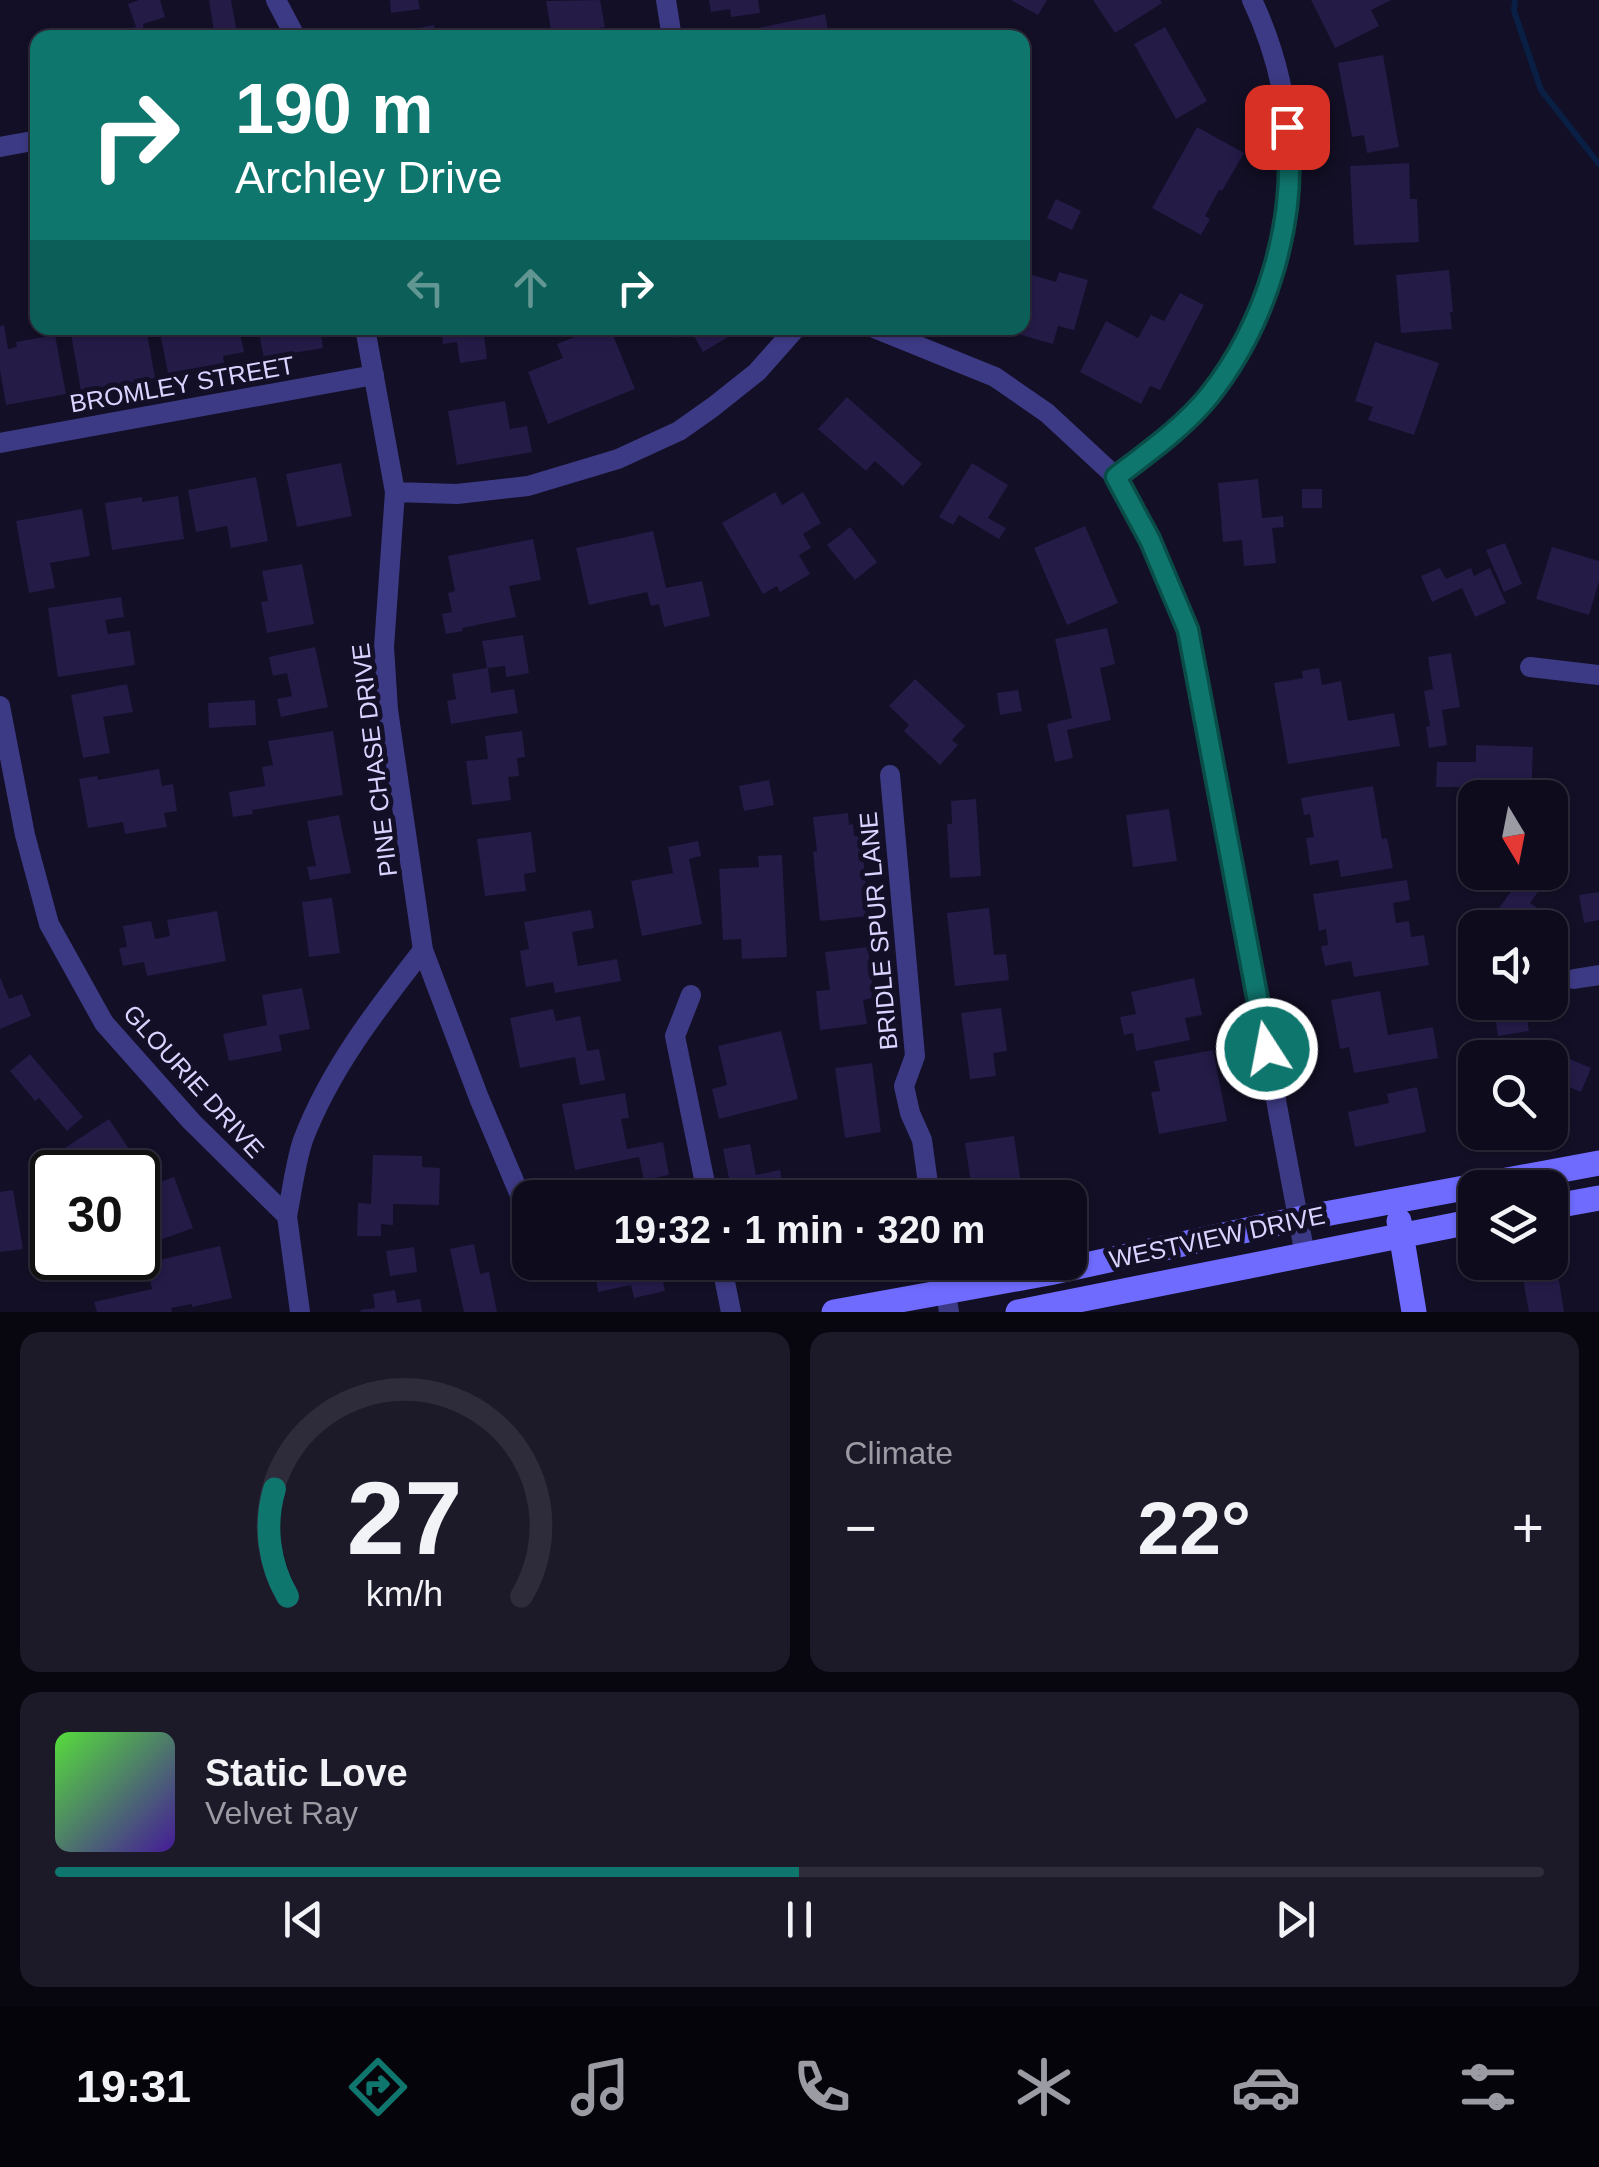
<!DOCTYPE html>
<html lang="en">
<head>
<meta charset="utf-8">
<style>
	:root { --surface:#0e0b1c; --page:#1c1929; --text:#f1f3f6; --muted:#9b9ba3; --line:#2e2b3b; --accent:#0f766e }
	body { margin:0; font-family:Arial,sans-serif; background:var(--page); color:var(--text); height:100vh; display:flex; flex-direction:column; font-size:38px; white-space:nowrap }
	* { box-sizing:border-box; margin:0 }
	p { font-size:32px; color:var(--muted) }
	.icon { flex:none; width:55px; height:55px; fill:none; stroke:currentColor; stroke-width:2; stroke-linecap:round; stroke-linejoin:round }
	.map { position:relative; height:1312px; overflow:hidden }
	.drawer { display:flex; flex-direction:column; gap:20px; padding:20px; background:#08060f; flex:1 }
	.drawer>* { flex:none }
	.hud { position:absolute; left:30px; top:30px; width:1000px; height:305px; border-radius:20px; box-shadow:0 2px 8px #0004,0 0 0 2px var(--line); background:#0f766e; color:#fff; overflow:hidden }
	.needle { width:65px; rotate:170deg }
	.tools { position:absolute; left:1458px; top:780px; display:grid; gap:20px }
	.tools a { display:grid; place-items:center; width:110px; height:110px; border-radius:20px; background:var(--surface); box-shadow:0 2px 8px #0004,0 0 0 2px var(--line); font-size:50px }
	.speed { position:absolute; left:30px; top:1150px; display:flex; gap:20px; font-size:50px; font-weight:700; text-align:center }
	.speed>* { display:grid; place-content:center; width:130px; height:130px; border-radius:50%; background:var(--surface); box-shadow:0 2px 8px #0004,0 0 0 2px var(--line); line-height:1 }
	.speed .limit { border:5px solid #111; border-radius:15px; background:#fff; color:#111 }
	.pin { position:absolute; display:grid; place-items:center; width:85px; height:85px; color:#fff; margin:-42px; border-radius:20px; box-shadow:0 5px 15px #0006 }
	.me { position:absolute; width:110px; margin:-55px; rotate:349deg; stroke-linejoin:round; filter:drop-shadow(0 0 8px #0008) }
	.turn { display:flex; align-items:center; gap:35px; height:210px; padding:0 40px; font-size:45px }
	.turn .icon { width:130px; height:130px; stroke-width:2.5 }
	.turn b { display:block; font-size:70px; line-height:85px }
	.lanes { display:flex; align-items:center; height:95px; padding:0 40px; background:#0003; justify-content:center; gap:50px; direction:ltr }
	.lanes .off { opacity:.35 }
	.big { font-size:75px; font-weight:600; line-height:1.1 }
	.drawer .widget { flex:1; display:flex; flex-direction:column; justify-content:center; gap:15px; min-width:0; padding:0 35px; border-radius:20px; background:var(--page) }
	.drawer .dial { align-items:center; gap:0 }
	.dial svg { height:260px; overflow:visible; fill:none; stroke:var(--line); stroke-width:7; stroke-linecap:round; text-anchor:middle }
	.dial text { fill:var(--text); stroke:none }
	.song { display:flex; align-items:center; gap:30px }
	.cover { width:120px; height:120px; border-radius:15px; background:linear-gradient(135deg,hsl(110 70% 55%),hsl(260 70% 35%)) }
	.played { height:10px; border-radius:5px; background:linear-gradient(90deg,var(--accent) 50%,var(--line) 50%) }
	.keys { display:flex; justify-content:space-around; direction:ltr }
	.heat { display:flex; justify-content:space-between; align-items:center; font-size:55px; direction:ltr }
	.drawer .tiles { flex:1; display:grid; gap:20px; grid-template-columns:1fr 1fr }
	.widget:last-child { grid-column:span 2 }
	.trip { position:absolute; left:512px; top:1180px; width:575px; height:100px; border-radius:20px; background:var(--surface); box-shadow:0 2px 8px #0004,0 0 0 2px var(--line); font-weight:600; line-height:100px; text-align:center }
	.tabs { display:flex; height:160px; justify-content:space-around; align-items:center; background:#06040b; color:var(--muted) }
	.tabs .icon { width:70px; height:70px }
	.tabs .on { color:var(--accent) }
	.tabs b { font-size:45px; color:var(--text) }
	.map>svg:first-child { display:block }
</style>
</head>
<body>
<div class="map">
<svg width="1599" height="1312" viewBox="0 0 1599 1312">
	<rect width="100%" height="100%" fill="#130f26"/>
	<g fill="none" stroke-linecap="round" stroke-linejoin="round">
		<path stroke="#0a1f44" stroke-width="6" d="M 1515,0 L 1514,11 L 1541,90 L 1599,164"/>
	</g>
	<path fill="#241b47" d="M 139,0 L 160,0 L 165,17 L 143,24 L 145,38 L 101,38 L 100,34 L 136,27 L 128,4 Z
		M 209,0 L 231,0 L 238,38 L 215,38 Z
		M 390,0 L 418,0 L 420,9 L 391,13 Z
		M 600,0 L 605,27 L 552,36 L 546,1 Z
		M 709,0 L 758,0 L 760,13 L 731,17 L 730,9 L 711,12 Z
		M 1011,0 L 1047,0 L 1038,15 Z
		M 1093,0 L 1160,0 L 1162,3 L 1115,33 Z
		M 1311,0 L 1391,0 L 1371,10 L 1379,26 L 1335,48 Z
		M 825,14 L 829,35 L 815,38 L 751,38 L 749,30 Z
		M 434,25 L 436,38 L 379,38 L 379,36 Z
		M 1165,27 L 1207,101 L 1176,119 L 1134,44 Z
		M 1383,55 L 1399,147 L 1367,153 L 1364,135 L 1352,137 L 1338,63 Z
		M 1197,127 L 1244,153 L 1222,191 L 1219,190 L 1205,216 L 1210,219 L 1201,235 L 1152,208 Z
		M 1409,163 L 1410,199 L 1417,199 L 1419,242 L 1354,245 L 1350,166 Z
		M 1056,199 L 1081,211 L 1072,230 L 1047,218 Z
		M 1449,270 L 1453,312 L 1450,312 L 1452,329 L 1401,333 L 1396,275 Z
		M 1022,272 L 1056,282 L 1059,272 L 1088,280 L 1074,330 L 1058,326 L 1053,344 L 1000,329 L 1022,328 Z
		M 1180,293 L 1204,305 L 1160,390 L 1150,386 L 1141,404 L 1080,372 L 1106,321 L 1138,338 L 1151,315 L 1164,321 Z
		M 4,325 L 8,349 L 17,347 L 16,342 L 55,335 L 66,394 L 6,405 L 0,370 L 0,326 Z
		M 70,328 L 146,328 L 155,378 L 81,391 Z
		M 159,328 L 239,328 L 244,352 L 223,356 L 224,363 L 168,373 Z
		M 258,328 L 320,328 L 323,348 L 264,358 Z
		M 441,328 L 483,328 L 487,359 L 460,363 L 457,342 L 443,344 Z
		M 597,328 L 610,328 L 635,389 L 548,424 L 528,372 L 563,358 L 557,344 Z
		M 670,328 L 732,328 L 735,333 L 703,352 L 690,329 L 676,338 Z
		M 1375,342 L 1439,363 L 1414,435 L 1368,420 L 1373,407 L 1355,401 Z
		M 847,397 L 922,464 L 903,486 L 875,461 L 866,471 L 818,429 Z
		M 505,401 L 510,429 L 527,426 L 532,452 L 457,465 L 448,411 Z
		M 341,463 L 352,516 L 297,527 L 286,474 Z
		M 972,463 L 1008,485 L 988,518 L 1006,528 L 999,539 L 959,515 L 953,525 L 939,517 Z
		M 256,477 L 268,541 L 231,548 L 227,526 L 196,532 L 188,490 Z
		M 1258,479 L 1262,518 L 1283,516 L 1284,527 L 1272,528 L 1276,563 L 1244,566 L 1242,540 L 1223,542 L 1218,483 Z
		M 1302,489 L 1322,489 L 1322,508 L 1302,508 Z
		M 775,492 L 782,505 L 803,492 L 821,523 L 803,534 L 811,548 L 799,555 L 810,574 L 780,592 L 777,586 L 763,594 L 722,523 Z
		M 178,496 L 184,539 L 112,550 L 105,503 L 142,497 L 142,502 Z
		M 82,509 L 90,556 L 50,563 L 55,588 L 29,593 L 16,521 Z
		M 1085,526 L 1118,603 L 1067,625 L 1034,548 Z
		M 850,527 L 877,562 L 855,580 L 827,545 Z
		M 653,531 L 666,588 L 702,581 L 710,616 L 664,627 L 659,604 L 651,606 L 647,592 L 589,605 L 576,548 Z
		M 533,539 L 541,580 L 509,586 L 516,617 L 462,628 L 463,631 L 446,634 L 442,614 L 452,612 L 448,593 L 455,591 L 448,556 Z
		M 1505,543 L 1522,584 L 1504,592 L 1486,550 Z
		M 1552,547 L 1599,561 L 1599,581 L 1589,615 L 1536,599 Z
		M 302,564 L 314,624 L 267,633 L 261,602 L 268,601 L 262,571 Z
		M 1440,568 L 1446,579 L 1471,568 L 1474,576 L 1490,568 L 1506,603 L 1475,617 L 1462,588 L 1432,602 L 1421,576 Z
		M 121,597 L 124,617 L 105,620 L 108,634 L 130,631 L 135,665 L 58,677 L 48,608 Z
		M 1107,628 L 1115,664 L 1100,668 L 1111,720 L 1067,730 L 1073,758 L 1055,762 L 1047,724 L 1072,718 L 1055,639 Z
		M 523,635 L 529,673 L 506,677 L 505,666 L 488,668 L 491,693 L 514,689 L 518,713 L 451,724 L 447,701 L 456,699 L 452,674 L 487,668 L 482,641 Z
		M 315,647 L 328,707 L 281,717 L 277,699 L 292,696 L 287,673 L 273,676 L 269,657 Z
		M 1451,653 L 1460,707 L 1442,710 L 1447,745 L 1429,748 L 1426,727 L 1430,726 L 1424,691 L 1433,689 L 1428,657 Z
		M 1319,668 L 1322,685 L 1341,681 L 1348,721 L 1394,713 L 1400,746 L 1288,764 L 1274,683 L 1303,678 L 1302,671 Z
		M 915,679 L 965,726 L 952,740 L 958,745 L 940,765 L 904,731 L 909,725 L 889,706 Z
		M 127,684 L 133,712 L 103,717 L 110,753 L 83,758 L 71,695 Z
		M 1018,690 L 1022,711 L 1000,715 L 997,693 Z
		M 255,700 L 256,725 L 209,728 L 208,703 Z
		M 333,731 L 343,795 L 252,810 L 253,814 L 233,817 L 229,792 L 265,786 L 262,767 L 273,765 L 268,741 Z
		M 522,731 L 525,757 L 517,758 L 519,776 L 508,777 L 511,800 L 472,805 L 466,761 L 488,759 L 485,736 Z
		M 1476,745 L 1533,747 L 1531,798 L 1508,798 L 1508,788 L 1486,787 L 1485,798 L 1475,798 L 1475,804 L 1463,804 L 1464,787 L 1436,787 L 1437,762 L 1476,762 Z
		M 159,769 L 162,786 L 173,784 L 177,811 L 164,813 L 167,827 L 125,834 L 123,822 L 88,828 L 79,779 L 97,776 L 98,780 Z
		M 769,780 L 774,805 L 744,811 L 739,786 Z
		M 1373,786 L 1382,839 L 1387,838 L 1393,868 L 1341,877 L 1338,860 L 1310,865 L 1306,838 L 1314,837 L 1310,814 L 1304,815 L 1301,798 Z
		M 976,799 L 981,876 L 950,878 L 947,824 L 952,824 L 951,801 Z
		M 1169,809 L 1177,861 L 1133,867 L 1126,815 Z
		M 848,813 L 849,825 L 853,824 L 854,836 L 861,835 L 869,916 L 820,921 L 813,852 L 817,851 L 813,817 Z
		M 339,815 L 351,873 L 310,880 L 307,867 L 316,866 L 307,821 Z
		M 531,832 L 536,872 L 524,874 L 526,891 L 485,896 L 477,839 Z
		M 698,841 L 701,856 L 689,859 L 702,924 L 642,936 L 631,881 L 673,873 L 668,847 Z
		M 782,855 L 787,957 L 742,959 L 741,939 L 723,940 L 719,869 L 759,867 L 758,856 Z
		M 1525,872 L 1537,872 L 1547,879 L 1530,903 L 1553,919 L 1547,928 L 1503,928 L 1500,925 L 1508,914 L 1499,908 Z
		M 1407,880 L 1410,900 L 1393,903 L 1396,923 L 1409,921 L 1411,937 L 1424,935 L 1429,965 L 1354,977 L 1351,961 L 1325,966 L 1321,946 L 1328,945 L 1326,929 L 1319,931 L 1313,894 Z
		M 1599,892 L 1599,920 L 1584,923 L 1579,895 Z
		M 332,898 L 340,953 L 309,957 L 302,902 Z
		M 989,908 L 994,955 L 1006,954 L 1009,980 L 955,986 L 947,913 Z
		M 591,910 L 594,928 L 572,932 L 578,966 L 617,959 L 621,981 L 555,993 L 553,982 L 526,987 L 520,951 L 529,949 L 524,922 Z
		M 217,911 L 226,961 L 147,976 L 144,962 L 123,966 L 119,948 L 127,947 L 123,926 L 151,921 L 155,939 L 170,936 L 167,920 Z
		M 868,947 L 874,998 L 863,1000 L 867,1024 L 820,1030 L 816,991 L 830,990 L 825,952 Z
		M 0,977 L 9,999 L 22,994 L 31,1016 L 0,1029 Z
		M 1194,978 L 1202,1015 L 1185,1018 L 1190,1040 L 1136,1051 L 1133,1033 L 1124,1035 L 1120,1017 L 1136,1014 L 1131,992 Z
		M 302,988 L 310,1029 L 279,1035 L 282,1051 L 229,1061 L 223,1034 L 267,1025 L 262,995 Z
		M 1380,991 L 1388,1035 L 1433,1027 L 1438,1058 L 1354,1073 L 1349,1047 L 1340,1049 L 1331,1000 Z
		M 1493,1002 L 1524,1002 L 1529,1031 L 1498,1036 Z
		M 1001,1008 L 1007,1051 L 993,1053 L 996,1076 L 970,1079 L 961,1013 Z
		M 553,1009 L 556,1021 L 580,1016 L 587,1051 L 599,1049 L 605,1080 L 580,1085 L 575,1057 L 520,1068 L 510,1018 Z
		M 781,1031 L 798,1099 L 719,1119 L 712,1089 L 727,1085 L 718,1046 Z
		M 1213,1050 L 1227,1121 L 1159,1134 L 1151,1092 L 1160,1091 L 1154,1061 Z
		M 30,1054 L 83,1117 L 67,1131 L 39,1098 L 35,1101 L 10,1071 Z
		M 1558,1054 L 1591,1068 L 1581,1092 L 1550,1079 L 1550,1072 Z
		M 872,1063 L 881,1132 L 845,1138 L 835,1068 Z
		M 1417,1087 L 1426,1132 L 1355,1147 L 1348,1112 L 1389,1103 L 1387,1094 Z
		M 625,1093 L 629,1118 L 621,1119 L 627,1149 L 663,1142 L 669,1175 L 644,1180 L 639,1157 L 575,1170 L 562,1104 Z
		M 109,1119 L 141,1167 L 132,1172 L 52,1172 L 52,1176 L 48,1179 L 39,1165 Z
		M 1014,1136 L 1021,1184 L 999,1188 L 1000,1198 L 973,1198 L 965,1143 Z
		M 750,1144 L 756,1175 L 780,1170 L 785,1198 L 733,1198 L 723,1149 Z
		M 373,1155 L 422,1156 L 422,1167 L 440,1168 L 439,1205 L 393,1204 L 393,1225 L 381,1224 L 381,1236 L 357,1236 L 358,1203 L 371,1204 Z
		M 174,1177 L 193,1228 L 138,1248 L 138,1190 Z
		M 13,1190 L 23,1249 L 0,1252 L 0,1192 Z
		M 474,1244 L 480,1274 L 489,1272 L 497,1312 L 464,1312 L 450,1249 Z
		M 220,1246 L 232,1298 L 192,1307 L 192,1304 L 171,1308 L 172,1312 L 97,1312 L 94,1302 L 152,1289 L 146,1263 Z
		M 414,1247 L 417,1272 L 390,1276 L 386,1251 Z
		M 62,1258 L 112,1258 L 68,1274 Z
		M 613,1262 L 659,1262 L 665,1291 L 634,1298 L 631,1285 L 598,1292 L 594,1266 Z
		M 848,1262 L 879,1262 L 881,1274 L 852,1280 Z
		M 1558,1274 L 1564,1312 L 1529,1312 L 1523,1279 Z
		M 395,1290 L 397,1303 L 420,1299 L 422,1312 L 361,1312 L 360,1310 L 375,1308 L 373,1294 Z"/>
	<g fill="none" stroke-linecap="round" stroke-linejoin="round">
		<path stroke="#3d3a85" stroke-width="20" d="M 276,0 L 296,38
			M 666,0 L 672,38
			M 0,147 L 38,140
			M 365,328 L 395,492 L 384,647 L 388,710 L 423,950 L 479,1098 L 530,1219
			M 874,328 L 995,377 L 1047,413 L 1116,477 L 1150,540 L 1188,630 L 1305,1255
			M 0,443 L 374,375
			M 1116,477 C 1147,453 1182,428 1208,397 C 1257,338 1282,261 1287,186 C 1288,173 1290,160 1290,147 C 1286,96 1274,46 1252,0
			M 395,492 L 457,494 L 528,486 L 618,459 L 679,431 L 713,407 L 757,372 L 796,328
			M 1530,667 L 1599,675
			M 0,706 L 25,835 L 49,924 L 104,1023 L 191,1121 L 287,1216 L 300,1312
			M 890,775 L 915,1056 L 904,1086 L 910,1113 L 922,1140 L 930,1198
			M 1574,979 L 1599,975
			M 691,995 L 675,1036 L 708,1198
			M 287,1216 C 292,1192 295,1164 303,1140 C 330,1069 377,1009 423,950
			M 721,1262 L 731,1312
			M 941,1262 L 949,1312"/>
		<path stroke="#6f6bff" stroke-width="25" d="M 1550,1207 L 1599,1198
			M 1399,1221 L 1414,1312
			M 834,1312 L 1049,1273 L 1298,1219 L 1599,1163
			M 1018,1312 L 1475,1221"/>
	</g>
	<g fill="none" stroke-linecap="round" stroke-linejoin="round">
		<defs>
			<path id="route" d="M 1267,1049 L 1188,630 L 1150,540 L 1116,477 C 1147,453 1184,427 1209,396 C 1267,323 1298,220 1287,127"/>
		</defs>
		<use href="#route" stroke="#0a4d48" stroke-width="25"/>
		<use href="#route" stroke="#0f766e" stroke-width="18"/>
	</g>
	<g text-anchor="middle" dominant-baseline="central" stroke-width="10" stroke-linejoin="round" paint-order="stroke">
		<g font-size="25" fill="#d9d4ff" stroke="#130f26">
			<text transform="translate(182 384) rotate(-10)">BROMLEY STREET</text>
			<text transform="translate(374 760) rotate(-97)">PINE CHASE DRIVE</text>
			<text transform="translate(878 931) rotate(-95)">BRIDLE SPUR LANE</text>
			<text transform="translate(194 1081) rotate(48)">GLOURIE DRIVE</text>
			<text transform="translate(1217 1237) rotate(-12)">WESTVIEW DRIVE</text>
		</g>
	</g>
</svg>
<div class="tools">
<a><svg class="needle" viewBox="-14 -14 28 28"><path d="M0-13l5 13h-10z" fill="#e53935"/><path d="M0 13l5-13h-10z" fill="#9b9ba3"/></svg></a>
<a><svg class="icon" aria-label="sound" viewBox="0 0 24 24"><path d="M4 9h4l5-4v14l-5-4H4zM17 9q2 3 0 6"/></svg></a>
<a><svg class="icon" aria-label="search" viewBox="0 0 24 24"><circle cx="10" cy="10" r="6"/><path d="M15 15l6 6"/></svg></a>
<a><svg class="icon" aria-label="layers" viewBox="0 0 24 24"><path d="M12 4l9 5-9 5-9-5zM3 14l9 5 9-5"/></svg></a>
</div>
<div class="speed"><div class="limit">30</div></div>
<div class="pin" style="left:1287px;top:127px;background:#d93025"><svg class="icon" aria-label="arrive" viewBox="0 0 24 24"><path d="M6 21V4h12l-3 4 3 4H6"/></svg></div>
<svg class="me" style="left:1267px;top:1049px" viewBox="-20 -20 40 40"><circle r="17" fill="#0f766e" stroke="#fff" stroke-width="3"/><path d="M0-11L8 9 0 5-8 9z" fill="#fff"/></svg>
<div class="trip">19:32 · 1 min · 320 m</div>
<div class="hud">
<div class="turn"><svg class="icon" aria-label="right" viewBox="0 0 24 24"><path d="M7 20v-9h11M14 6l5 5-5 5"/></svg><div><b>190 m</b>Archley Drive</div></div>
<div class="lanes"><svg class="icon off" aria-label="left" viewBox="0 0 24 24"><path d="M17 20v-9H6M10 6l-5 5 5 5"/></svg><svg class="icon off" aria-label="ahead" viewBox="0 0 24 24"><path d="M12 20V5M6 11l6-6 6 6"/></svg><svg class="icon" aria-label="right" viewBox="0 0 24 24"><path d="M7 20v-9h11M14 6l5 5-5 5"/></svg></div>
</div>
</div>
<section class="drawer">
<div class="tiles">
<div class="widget dial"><svg viewBox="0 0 100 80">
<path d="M14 69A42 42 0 1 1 86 69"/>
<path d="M14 69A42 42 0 0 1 10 36" stroke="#0f766e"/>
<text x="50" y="56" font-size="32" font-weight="700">27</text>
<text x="50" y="72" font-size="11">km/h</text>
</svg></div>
<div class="widget"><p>Climate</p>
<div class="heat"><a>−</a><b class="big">22°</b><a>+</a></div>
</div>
<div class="widget">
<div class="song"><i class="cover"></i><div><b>Static Love</b><p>Velvet Ray</p></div></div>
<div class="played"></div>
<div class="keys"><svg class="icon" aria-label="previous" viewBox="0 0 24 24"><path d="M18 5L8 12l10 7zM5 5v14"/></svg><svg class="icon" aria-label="pause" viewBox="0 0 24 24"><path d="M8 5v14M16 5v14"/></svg><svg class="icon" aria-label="next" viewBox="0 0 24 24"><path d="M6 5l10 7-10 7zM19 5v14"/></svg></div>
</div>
</div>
</section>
<nav class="tabs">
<b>19:31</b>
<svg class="icon on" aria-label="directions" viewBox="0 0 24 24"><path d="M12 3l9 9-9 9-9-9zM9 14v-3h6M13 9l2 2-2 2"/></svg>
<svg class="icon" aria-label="music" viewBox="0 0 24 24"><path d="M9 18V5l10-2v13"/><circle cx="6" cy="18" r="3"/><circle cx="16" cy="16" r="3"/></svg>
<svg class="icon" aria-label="phone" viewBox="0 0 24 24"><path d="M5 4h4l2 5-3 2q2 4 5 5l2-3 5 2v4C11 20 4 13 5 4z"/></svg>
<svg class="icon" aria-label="climate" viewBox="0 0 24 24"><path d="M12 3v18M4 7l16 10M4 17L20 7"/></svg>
<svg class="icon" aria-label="car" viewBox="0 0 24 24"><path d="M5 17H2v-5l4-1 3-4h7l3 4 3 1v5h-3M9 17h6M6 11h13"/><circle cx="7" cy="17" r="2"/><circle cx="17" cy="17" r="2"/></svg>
<svg class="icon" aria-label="filters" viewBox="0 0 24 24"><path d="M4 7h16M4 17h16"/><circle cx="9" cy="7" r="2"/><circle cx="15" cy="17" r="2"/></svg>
</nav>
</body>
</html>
